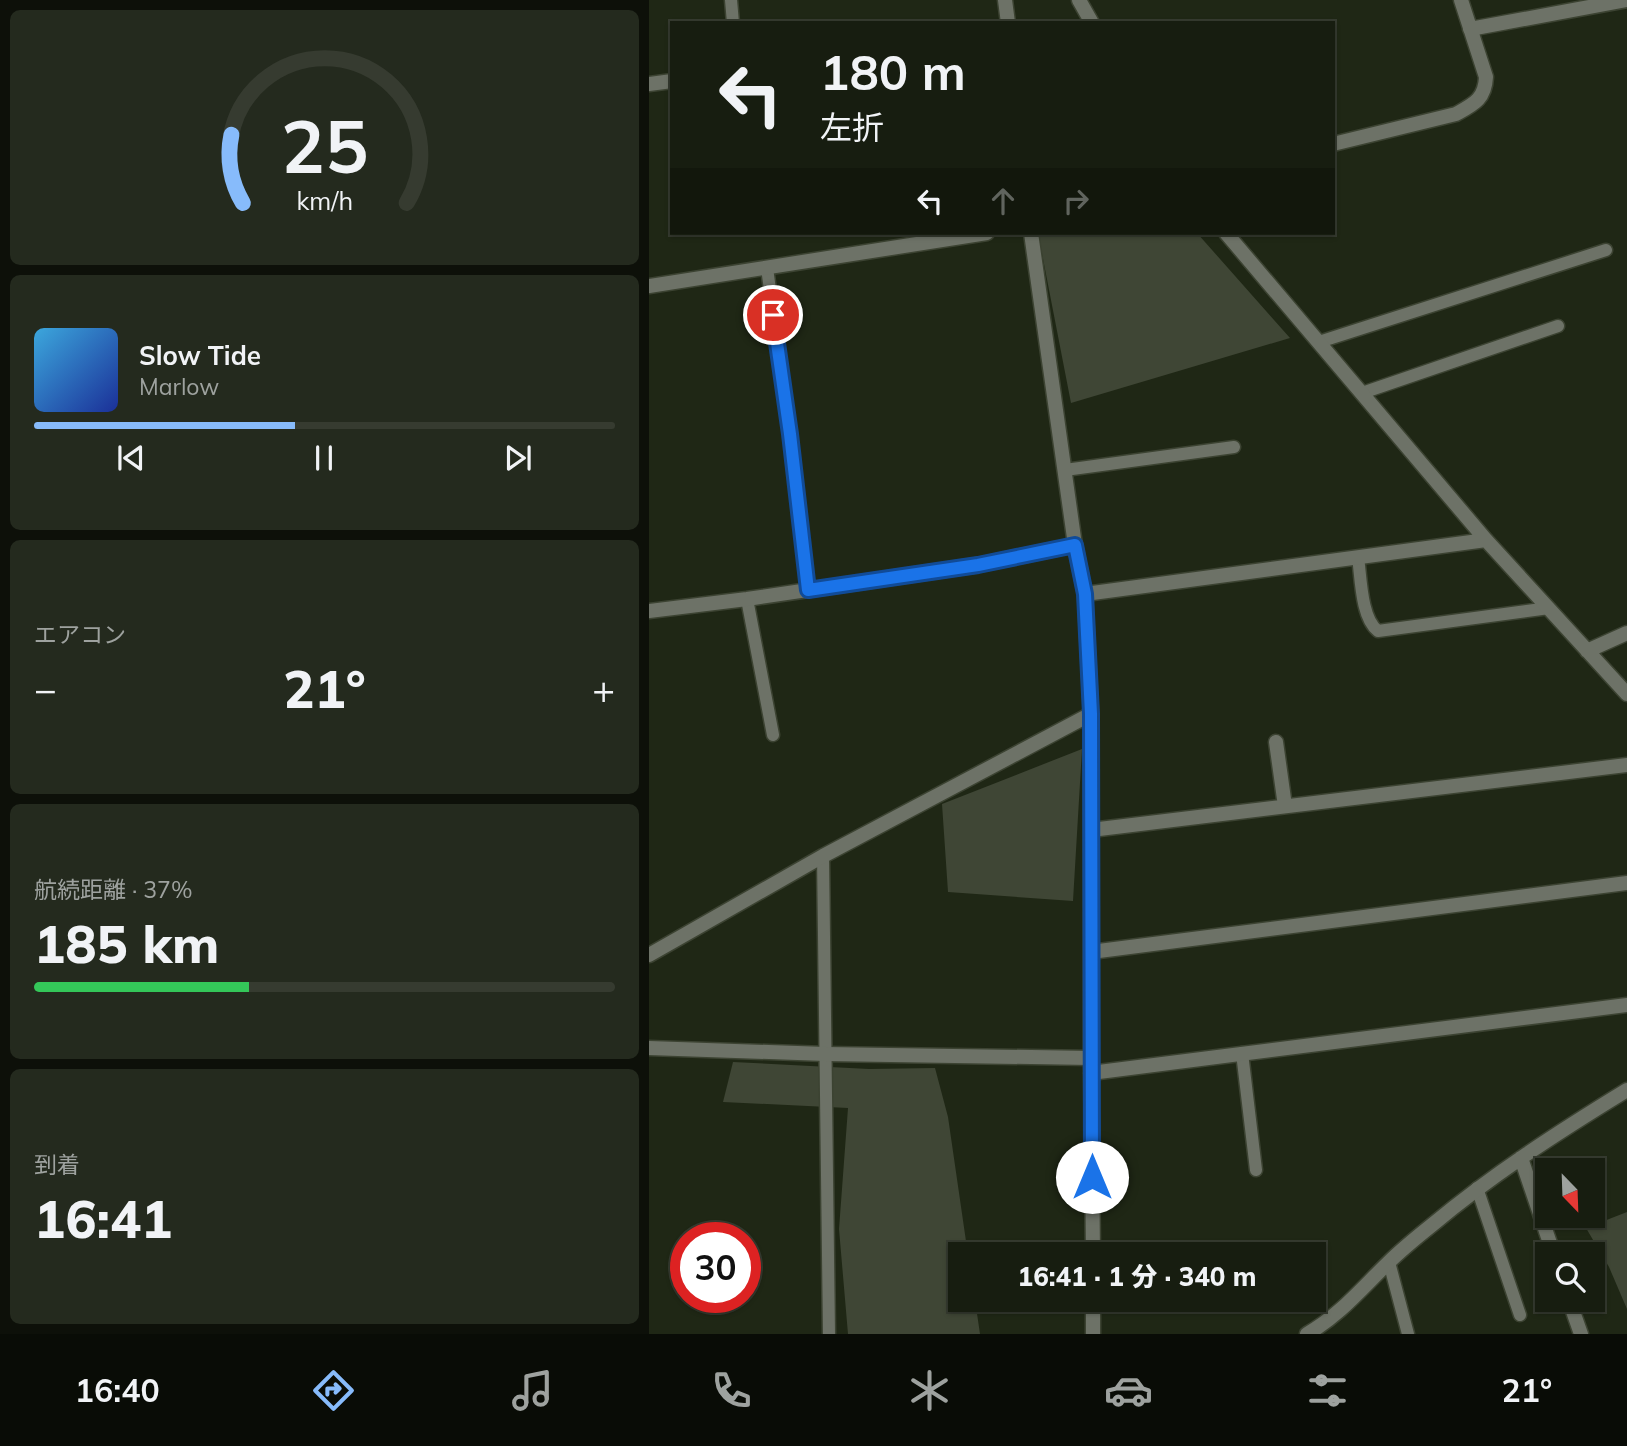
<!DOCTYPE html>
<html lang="ja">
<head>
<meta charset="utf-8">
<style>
	:root { --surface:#171d10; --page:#242a1e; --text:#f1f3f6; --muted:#9ea29f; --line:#363b30; --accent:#87bbfb }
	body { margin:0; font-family:Mulish,"Noto Sans JP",sans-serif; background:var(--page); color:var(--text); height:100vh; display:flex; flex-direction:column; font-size:26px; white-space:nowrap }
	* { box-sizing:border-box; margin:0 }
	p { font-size:23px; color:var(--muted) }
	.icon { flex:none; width:38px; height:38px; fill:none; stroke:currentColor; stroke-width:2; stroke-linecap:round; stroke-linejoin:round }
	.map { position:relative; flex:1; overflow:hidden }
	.drawer { display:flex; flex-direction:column; gap:10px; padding:10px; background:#0d1009; width:649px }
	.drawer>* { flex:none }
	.hud { position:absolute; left:21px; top:21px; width:665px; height:214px; border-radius:0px; box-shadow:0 2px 5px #0004,0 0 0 2px var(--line); background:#171d10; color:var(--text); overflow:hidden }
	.needle { width:46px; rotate:157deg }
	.controls { position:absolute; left:886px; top:1158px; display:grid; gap:14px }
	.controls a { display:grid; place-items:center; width:70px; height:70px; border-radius:0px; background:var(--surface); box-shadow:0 2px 5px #0004,0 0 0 2px var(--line); font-size:35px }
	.speed { position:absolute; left:21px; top:1222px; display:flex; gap:14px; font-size:35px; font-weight:700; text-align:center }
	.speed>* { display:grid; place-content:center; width:91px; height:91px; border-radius:50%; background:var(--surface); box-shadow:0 2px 5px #0004,0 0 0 2px var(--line); line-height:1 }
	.speed .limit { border:10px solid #d22; background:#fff; color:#111 }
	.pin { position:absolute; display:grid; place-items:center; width:60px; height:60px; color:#fff; margin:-30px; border:4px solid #fff; border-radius:50%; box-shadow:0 2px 7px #0007 }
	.me { position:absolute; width:77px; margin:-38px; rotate:0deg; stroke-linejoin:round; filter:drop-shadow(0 0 5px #0008) }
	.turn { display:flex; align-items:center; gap:24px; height:147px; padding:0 35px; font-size:32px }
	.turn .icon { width:91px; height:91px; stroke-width:2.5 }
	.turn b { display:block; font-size:49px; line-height:60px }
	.lanes { display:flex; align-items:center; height:66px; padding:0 35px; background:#0003; justify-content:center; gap:35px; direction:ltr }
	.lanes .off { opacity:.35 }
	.big { font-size:52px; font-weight:800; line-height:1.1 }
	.drawer .widget { flex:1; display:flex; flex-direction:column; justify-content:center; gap:10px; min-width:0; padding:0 24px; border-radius:10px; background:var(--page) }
	.drawer .dial { align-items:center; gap:0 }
	.dial svg { height:182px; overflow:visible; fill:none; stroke:var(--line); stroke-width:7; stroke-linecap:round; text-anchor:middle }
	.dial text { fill:var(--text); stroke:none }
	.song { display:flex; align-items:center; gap:21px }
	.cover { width:84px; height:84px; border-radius:10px; background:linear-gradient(135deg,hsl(200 70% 55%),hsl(230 70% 35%)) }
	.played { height:7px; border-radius:4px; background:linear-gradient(90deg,var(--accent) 45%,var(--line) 45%) }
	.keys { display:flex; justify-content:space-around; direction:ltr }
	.heat { display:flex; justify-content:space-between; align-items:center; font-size:38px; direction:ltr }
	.charge { height:10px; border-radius:5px; background:linear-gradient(90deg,#34c759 37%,var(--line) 0) }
	.trip { position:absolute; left:299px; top:1242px; width:378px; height:70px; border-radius:0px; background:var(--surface); box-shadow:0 2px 5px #0004,0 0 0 2px var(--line); font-weight:800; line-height:70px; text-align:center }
	.dock { display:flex; height:112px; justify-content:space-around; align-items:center; background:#090c06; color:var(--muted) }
	.dock .icon { width:49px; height:49px }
	.dock .active { color:var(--accent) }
	.dock b { font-size:32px; color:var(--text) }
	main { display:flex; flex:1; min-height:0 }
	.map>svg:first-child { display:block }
</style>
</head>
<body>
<main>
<section class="drawer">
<div class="widget dial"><svg viewBox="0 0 100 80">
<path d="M14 69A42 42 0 1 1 86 69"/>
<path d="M14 69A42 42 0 0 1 9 39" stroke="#87bbfb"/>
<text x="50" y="56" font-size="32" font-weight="700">25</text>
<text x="50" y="72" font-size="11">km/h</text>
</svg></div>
<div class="widget">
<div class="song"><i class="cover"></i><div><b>Slow Tide</b><p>Marlow</p></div></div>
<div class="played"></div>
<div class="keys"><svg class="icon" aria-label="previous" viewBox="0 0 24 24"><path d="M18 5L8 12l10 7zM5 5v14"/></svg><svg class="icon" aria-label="pause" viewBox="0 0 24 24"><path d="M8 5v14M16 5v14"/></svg><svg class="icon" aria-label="next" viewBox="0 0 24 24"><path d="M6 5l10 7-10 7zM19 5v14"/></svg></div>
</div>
<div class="widget"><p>エアコン</p>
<div class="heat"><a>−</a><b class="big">21°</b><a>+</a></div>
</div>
<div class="widget"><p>航続距離 · 37%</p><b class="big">185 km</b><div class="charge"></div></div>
<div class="widget"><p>到着</p><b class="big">16:41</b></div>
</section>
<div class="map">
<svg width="978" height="1334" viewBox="0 0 978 1334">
	<rect width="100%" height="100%" fill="#1f2715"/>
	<path fill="#3f4635" d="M 389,233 L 548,233 L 641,338 L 422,403 Z
		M 433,749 L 424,901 L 299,892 L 293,804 Z
		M 84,1062 L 220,1069 L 286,1068 L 299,1117 L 319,1255 L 312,1255 L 312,1300 L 326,1300 L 331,1334 L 199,1334 L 190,1229 L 199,1108 L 74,1102 Z
		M 978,1212 L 978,1309 L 960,1267 L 937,1228 Z"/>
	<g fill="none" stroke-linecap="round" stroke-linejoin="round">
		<defs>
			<path id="service" d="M 82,0 L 84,23
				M 118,268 L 141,434 L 159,590
				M 670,342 L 957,250
				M 713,393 L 909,326
				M 416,470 L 585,447
				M 709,557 C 712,578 712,618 729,631 L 900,608
				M 98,599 L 124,735
				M 174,856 L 180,1334
				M 593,1053 L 607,1170
				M 828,1188 L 871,1315
				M 740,1262 L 759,1334"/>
			<path id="minor" d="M 356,0 L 359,23
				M 430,0 L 443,23
				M 821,29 L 978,0
				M 0,84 L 23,81
				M 684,144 L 807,114 C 825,104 836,99 837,77 L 812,0
				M 382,233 L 426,545 L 436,594 L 442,714 L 442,1058 L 444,1255
				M 577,233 L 837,540 L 978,694
				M 0,286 L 338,233
				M 436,594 L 837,540
				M 0,611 L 98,599 L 329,565 L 426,545
				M 938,651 L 978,633
				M 627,742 L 636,806
				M 442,830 L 978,765
				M 442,952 L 978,883
				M 0,955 L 174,856 L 442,714
				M 0,1048 L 177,1054 L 442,1058
				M 442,1073 L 978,1005
				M 872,1158 L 905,1255
				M 444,1300 L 444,1334
				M 920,1300 L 932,1334
				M 658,1334 C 690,1316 713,1288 739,1263 C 753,1249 768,1237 783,1225 C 844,1174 911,1131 978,1090"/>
		</defs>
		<use href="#service" stroke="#3c4332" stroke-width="15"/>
		<use href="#minor" stroke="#3c4332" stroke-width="17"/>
		<use href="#service" stroke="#6d7267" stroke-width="12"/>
		<use href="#minor" stroke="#6d7267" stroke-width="14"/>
	</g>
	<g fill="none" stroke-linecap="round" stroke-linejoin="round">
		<defs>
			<path id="route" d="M 124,315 L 141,434 L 159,590 L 329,565 L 426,545 L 436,594 L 442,714 L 443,1177"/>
		</defs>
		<use href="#route" stroke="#114b97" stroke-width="18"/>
		<use href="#route" stroke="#1a73e8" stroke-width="12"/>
	</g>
</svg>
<div class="controls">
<a><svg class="needle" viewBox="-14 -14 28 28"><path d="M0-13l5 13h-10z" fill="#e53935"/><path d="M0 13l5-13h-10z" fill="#9ea29f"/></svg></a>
<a><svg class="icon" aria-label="search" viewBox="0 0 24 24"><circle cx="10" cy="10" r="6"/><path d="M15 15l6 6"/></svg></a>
</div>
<div class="speed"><div class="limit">30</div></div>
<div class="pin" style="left:124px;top:315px;background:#d93025"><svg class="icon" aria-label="arrive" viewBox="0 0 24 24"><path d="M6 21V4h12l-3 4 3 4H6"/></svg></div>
<svg class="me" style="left:443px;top:1177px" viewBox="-20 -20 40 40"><circle r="19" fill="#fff"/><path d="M0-13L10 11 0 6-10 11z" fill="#1a73e8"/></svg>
<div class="trip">16:41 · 1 分 · 340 m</div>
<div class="hud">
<div class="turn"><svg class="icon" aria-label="left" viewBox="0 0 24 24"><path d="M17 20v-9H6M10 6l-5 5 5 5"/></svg><div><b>180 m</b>左折</div></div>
<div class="lanes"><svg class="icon" aria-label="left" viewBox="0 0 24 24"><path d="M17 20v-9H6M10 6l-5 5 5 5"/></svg><svg class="icon off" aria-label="ahead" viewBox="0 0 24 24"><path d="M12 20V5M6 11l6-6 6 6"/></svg><svg class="icon off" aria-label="right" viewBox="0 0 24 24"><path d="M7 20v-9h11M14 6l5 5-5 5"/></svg></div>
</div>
</div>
</main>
<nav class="dock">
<b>16:40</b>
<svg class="icon active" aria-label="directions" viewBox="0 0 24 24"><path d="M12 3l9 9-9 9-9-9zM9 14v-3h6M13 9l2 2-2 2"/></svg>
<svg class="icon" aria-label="music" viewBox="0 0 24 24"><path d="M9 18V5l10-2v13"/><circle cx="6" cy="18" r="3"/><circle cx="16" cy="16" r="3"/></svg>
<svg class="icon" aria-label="phone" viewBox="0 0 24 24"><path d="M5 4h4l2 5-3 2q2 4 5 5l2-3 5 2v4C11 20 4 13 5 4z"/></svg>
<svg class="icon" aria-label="climate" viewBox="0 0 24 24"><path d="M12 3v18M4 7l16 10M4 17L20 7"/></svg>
<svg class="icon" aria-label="car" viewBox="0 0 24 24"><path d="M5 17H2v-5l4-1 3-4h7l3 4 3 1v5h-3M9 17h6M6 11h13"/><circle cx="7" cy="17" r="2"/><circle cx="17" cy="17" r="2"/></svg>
<svg class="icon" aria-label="filters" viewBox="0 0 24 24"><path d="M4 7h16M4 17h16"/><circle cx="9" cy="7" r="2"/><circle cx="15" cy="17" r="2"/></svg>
<b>21°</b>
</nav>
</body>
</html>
